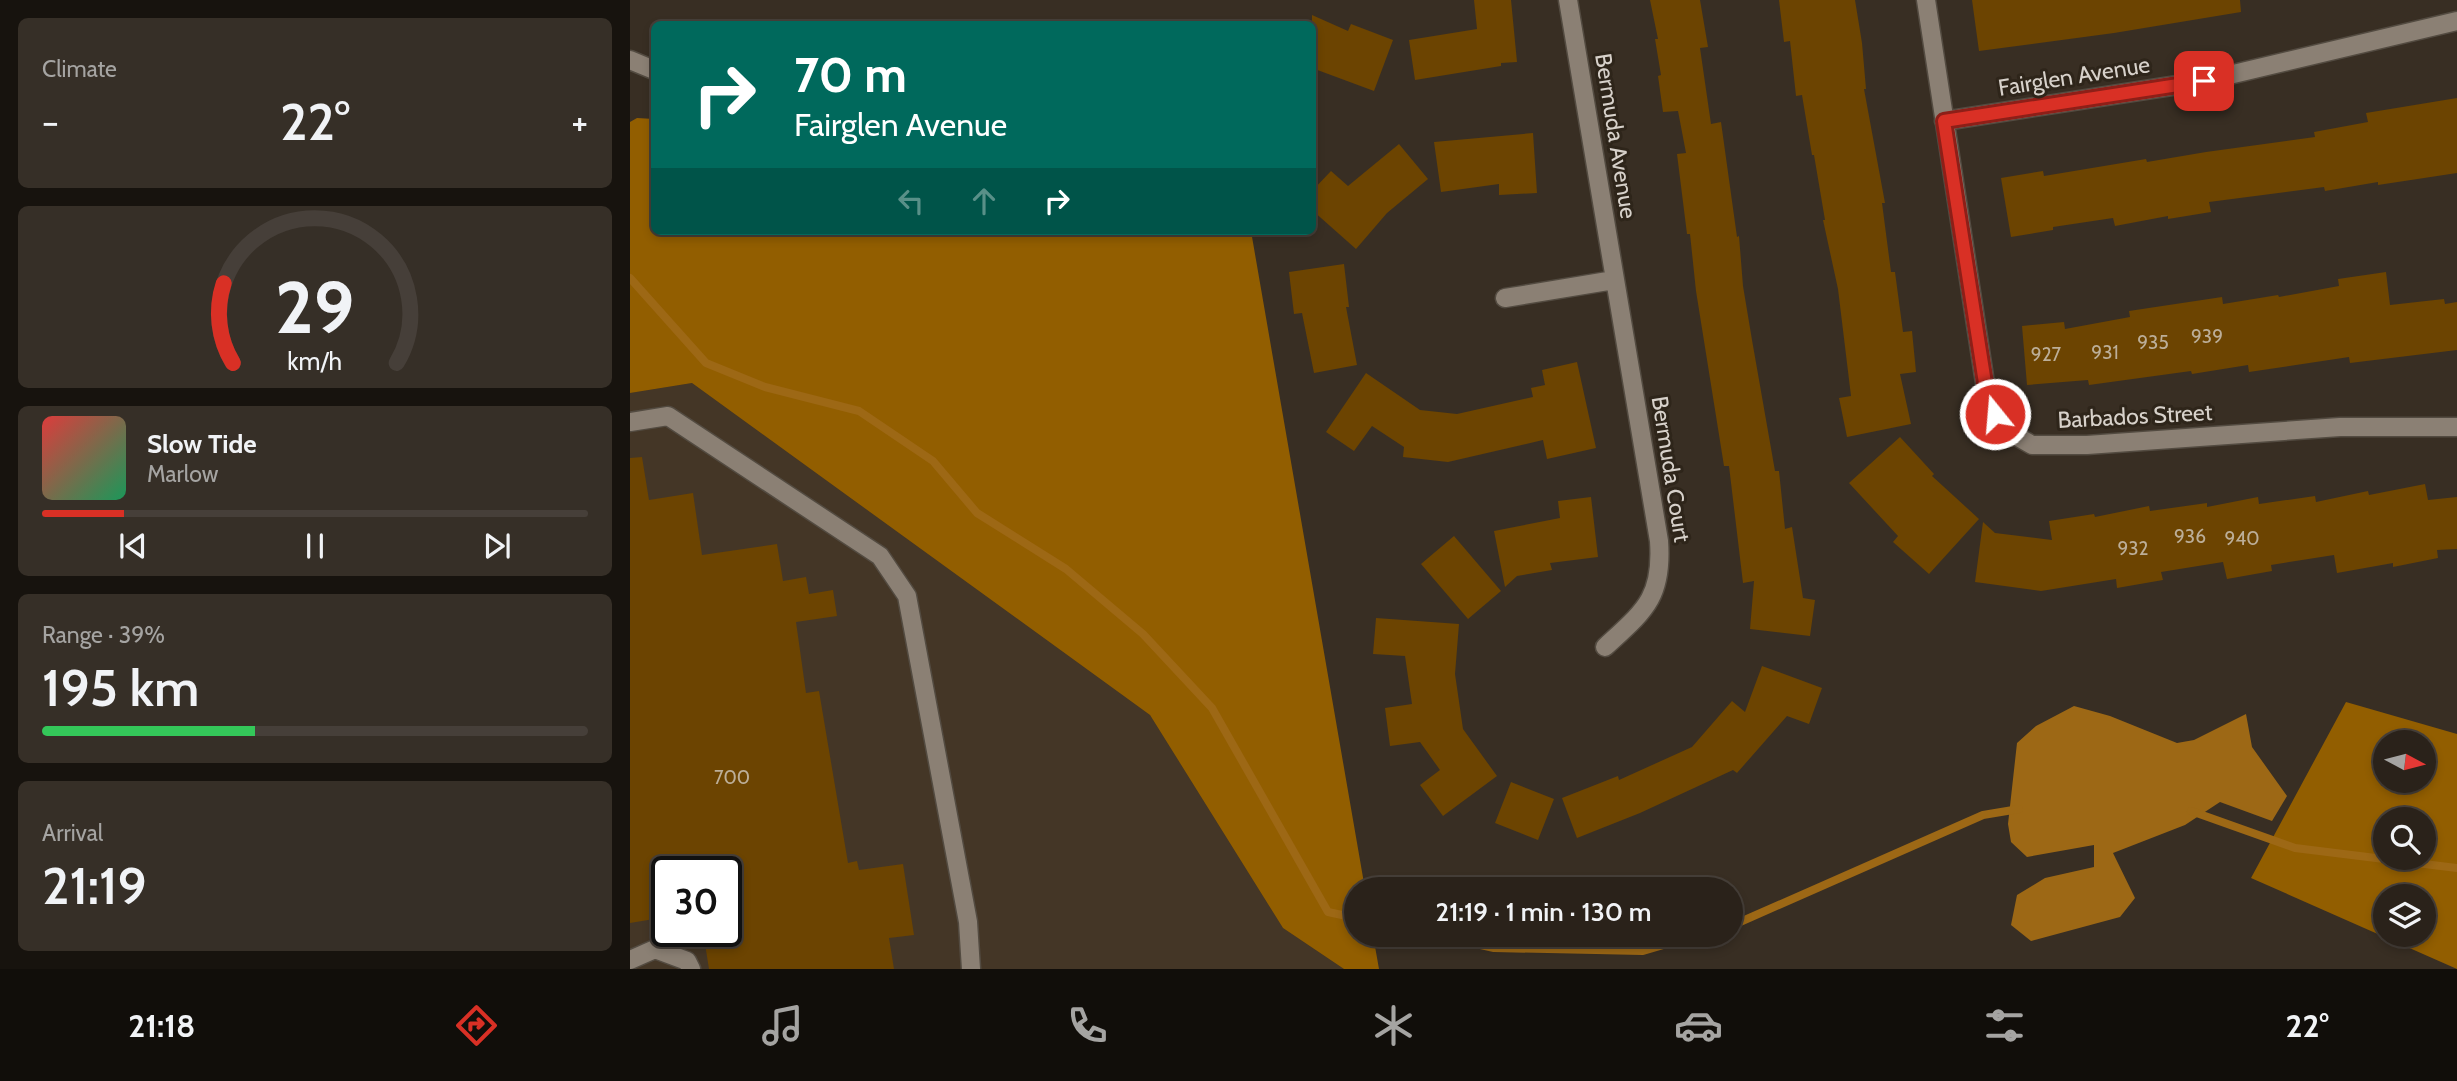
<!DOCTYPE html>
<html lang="en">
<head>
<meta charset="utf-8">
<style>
	:root { --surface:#2a221a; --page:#362f27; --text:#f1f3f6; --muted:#a5a4a2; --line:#463f39; --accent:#d93025 }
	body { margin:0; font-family:Cabin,sans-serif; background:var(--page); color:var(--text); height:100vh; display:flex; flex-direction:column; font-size:26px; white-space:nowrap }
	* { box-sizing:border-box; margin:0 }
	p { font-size:23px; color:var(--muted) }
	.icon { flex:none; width:38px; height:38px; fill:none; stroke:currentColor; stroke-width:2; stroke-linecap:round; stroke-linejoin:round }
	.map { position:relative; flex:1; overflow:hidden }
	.details { display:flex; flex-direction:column; gap:18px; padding:18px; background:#17130e; width:630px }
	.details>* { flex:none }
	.top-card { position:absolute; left:21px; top:21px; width:665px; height:214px; border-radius:10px; box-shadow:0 4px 10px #0003,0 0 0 2px var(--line); background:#00695c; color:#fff; overflow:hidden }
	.needle { width:46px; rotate:97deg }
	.controls { position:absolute; left:1743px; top:730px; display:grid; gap:14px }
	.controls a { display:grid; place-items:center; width:63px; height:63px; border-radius:50%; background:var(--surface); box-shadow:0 4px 10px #0003,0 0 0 2px var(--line); font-size:35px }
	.speed { position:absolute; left:21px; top:856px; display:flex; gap:14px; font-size:35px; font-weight:700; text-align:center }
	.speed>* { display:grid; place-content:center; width:91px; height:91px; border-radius:50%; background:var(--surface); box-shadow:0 4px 10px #0003,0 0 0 2px var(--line); line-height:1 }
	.speed .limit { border:4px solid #111; border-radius:10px; background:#fff; color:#111 }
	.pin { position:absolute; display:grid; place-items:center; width:60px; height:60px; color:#fff; margin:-30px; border-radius:14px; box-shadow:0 4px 10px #0006 }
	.me { position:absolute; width:77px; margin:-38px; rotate:343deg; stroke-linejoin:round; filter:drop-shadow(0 0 5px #0008) }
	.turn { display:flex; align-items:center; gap:24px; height:147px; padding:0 28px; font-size:32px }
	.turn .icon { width:91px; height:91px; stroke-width:2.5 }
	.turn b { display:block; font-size:49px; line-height:60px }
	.lanes { display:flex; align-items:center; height:66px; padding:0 28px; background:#0003; justify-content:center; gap:35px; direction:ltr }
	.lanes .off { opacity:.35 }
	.big { font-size:52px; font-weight:600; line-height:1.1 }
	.details .widget { flex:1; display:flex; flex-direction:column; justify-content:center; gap:10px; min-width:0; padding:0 24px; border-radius:10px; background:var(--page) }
	.details .dial { align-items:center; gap:0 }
	.dial svg { height:182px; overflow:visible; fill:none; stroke:var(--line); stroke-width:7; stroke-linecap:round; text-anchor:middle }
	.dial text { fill:var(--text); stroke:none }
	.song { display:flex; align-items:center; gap:21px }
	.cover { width:84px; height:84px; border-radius:10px; background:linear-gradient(135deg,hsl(0 70% 55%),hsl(150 70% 35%)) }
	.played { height:7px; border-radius:4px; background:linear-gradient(90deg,var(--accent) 15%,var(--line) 15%) }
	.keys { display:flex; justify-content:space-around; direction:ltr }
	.heat { display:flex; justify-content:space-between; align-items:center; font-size:38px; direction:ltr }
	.charge { height:10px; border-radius:5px; background:linear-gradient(90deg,#34c759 39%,var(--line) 0) }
	.trip { position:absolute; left:714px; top:877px; width:399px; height:70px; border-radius:35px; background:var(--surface); box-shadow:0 4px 10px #0003,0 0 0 2px var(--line); font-weight:600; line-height:70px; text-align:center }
	.dock { display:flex; height:112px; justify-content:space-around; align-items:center; background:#110e0a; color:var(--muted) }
	.dock .icon { width:49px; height:49px }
	.dock .on { color:var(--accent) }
	.dock b { font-size:32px; color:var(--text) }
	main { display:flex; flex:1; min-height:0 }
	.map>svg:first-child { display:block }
</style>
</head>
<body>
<main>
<section class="details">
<div class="widget"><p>Climate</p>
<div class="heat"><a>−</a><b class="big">22°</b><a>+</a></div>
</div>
<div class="widget dial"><svg viewBox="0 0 100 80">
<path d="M14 69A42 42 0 1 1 86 69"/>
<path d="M14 69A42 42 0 0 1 10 34" stroke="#d93025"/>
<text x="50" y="56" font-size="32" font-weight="700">29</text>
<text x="50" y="72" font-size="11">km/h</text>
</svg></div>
<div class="widget">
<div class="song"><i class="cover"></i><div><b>Slow Tide</b><p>Marlow</p></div></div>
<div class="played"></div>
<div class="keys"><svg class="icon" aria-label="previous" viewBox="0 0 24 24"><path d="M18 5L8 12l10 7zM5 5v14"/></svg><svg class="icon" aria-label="pause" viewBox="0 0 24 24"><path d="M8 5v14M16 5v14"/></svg><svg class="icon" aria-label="next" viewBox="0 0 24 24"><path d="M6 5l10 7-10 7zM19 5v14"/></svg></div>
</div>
<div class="widget"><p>Range · 39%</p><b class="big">195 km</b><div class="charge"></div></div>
<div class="widget"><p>Arrival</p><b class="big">21:19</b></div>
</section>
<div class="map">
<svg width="1827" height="969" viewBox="0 0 1827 969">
	<rect width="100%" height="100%" fill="#382e23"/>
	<path fill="#443626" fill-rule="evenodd" d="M 62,383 L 520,715 L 653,928 L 714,969 L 0,969 L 0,393 ZM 37,872 L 96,872 L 96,931 L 37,931 Z"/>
	<path fill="#925e00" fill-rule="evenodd" d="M 7,118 L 24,119 L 24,231 L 621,231 L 735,889 L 726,889 L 726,934 L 743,935 L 749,969 L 714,969 L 653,928 L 520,715 L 62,383 L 0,393 L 0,122 Z
		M 1716,702 L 1827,734 L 1827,969 L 1621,878 ZM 1755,742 L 1794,742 L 1794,780 L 1755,780 ZM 1755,819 L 1794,819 L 1794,858 L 1755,858 ZM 1755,896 L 1794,896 L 1794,934 L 1755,934 Z"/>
	<path fill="#9d6815" d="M 1444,706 L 1480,716 L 1547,743 L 1564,740 L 1616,714 L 1622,747 L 1657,796 L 1642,821 L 1590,802 L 1555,825 L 1483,853 L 1505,898 L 1490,917 L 1401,941 L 1381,925 L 1387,895 L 1415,878 L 1464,867 L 1464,845 L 1397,857 L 1381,842 L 1378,824 L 1387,743 L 1406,726 Z"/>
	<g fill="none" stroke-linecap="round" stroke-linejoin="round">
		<path stroke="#9d6815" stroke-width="8" d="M 0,278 L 76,363 L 135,387 L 229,411 L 303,461 L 347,513 L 436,569 L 513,634 L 582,708 L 698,912 L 726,918
			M 1561,811 L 1665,848 L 1827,868
			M 1101,926 L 1353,815 L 1389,809
			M 802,934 L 864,948 L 1013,951 L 1071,934"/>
	</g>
	<path fill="#6c4401" d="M 844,0 L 881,0 L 887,62 L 871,63 L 871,66 L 785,80 L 779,40 L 847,29 Z
		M 1020,0 L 1070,0 L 1078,47 L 1070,48 L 1081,124 L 1091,122 L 1107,237 L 1109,236 L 1113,286 L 1122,340 L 1145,471 L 1149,471 L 1155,529 L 1162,527 L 1173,598 L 1185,600 L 1180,636 L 1120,629 L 1124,581 L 1113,583 L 1099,466 L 1094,466 L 1066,291 L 1060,234 L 1057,234 L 1047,154 L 1056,153 L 1048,111 L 1033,112 L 1028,76 L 1031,75 L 1025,39 L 1028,39 Z
		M 1149,0 L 1225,0 L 1232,43 L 1236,89 L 1234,89 L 1255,203 L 1252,203 L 1261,272 L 1265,272 L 1273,332 L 1282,331 L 1286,372 L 1270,374 L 1281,424 L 1217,437 L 1209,398 L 1221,396 L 1208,289 L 1193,220 L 1195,220 L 1184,155 L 1182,155 L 1172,95 L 1166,96 L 1160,41 L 1154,42 Z
		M 1342,0 L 1610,0 L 1611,12 L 1484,33 L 1349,51 Z
		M 682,15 L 718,31 L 721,24 L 763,40 L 744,91 L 682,68 Z
		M 1827,98 L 1827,173 L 1748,185 L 1748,182 L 1695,191 L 1694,187 L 1579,202 L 1581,212 L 1538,219 L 1538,216 L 1485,226 L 1483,218 L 1423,227 L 1423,230 L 1381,237 L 1371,178 L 1413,171 L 1414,176 L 1516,159 L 1517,162 L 1576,152 L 1685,137 L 1684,132 L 1738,122 L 1736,113 Z
		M 903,133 L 907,193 L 869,195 L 869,184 L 811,192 L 804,142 Z
		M 769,144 L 798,179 L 757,213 L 726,249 L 682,210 L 682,191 L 701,171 L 718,186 Z
		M 714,264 L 719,307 L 716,307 L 727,365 L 684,373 L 672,313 L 664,314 L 659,272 Z
		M 1756,272 L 1760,305 L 1814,299 L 1815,304 L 1827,302 L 1827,350 L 1720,363 L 1719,357 L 1619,372 L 1618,365 L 1562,374 L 1561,371 L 1459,385 L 1458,380 L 1397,385 L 1392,326 L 1434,322 L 1435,329 L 1500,317 L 1499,311 L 1592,297 L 1593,304 L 1648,295 L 1649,297 L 1709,286 L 1708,279 Z
		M 947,362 L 966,448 L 917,459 L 913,440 L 818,462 L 773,457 L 774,447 L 742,426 L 724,451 L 696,432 L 736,373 L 790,410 L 827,414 L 903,397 L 901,388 L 915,385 L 912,370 Z
		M 1270,437 L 1304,474 L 1302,476 L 1349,519 L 1299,574 L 1263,542 L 1268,536 L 1219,483 Z
		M 12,457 L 19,500 L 63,493 L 72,555 L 147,544 L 153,581 L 176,577 L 179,594 L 203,590 L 207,616 L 166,622 L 176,693 L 189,691 L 218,863 L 227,861 L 229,870 L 273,864 L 284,935 L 259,938 L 264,969 L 79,969 L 73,931 L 96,931 L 96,872 L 37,872 L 37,902 L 21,904 L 24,919 L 0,923 L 0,458 Z
		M 1795,484 L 1798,500 L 1827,497 L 1827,549 L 1807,550 L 1808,558 L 1763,567 L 1763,563 L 1707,573 L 1704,555 L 1641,565 L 1642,571 L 1597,579 L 1593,562 L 1531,572 L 1533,580 L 1487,588 L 1486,579 L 1411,591 L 1345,582 L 1353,522 L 1365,533 L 1422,540 L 1419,521 L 1464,514 L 1465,517 L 1519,506 L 1520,511 L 1577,503 L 1577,507 L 1628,497 L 1629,504 L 1685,496 L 1686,502 L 1738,491 L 1739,495 Z
		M 961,497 L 968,557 L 920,563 L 922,570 L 887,576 L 875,587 L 864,531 L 930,518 L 928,501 Z
		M 824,536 L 871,591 L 838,619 L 791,564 Z
		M 746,618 L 829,624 L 825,674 L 833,729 L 867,776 L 813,816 L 790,785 L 810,770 L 790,742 L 760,746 L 755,708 L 782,704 L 775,656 L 743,654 Z
		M 1132,666 L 1192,688 L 1179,724 L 1157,716 L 1107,773 L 1103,770 L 1010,813 L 947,838 L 932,798 L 988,776 L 989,780 L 1062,747 L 1102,701 L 1115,712 Z
		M 881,782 L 924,799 L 908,840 L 865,823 Z"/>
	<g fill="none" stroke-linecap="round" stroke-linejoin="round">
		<defs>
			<path id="minor" d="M 938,0 L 1029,541 C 1033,598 1014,611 975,647
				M 1296,0 L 1355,383 L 1365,414 L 1381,433 L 1402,445 L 1457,445 L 1710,427 L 1827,427
				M 0,60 L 24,70
				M 1314,121 L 1574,81 L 1827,21
				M 875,298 L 984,280
				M 0,422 L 38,416 L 250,556 L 277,596 L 338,922 L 341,969
				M 0,960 L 25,949 L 57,961 L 61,969"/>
		</defs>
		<use href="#minor" stroke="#534b41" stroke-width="21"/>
		<use href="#minor" stroke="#8b8074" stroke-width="18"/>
	</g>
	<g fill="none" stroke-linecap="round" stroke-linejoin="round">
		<defs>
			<path id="route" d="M 1365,414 L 1355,383 L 1314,121 L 1574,81"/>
		</defs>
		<use href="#route" stroke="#8d1f18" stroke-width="18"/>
		<use href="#route" stroke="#d93025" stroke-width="12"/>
	</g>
	<g text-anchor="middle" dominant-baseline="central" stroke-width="6" stroke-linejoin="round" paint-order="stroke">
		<g font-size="19" fill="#bcae98">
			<text x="1577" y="336">939</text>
			<text x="1523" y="342">935</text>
			<text x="1475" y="352">931</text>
			<text x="1416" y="354">927</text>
			<text x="1560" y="536">936</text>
			<text x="1612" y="538">940</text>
			<text x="1503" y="548">932</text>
			<text x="102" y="777">700</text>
		</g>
		<g font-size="23" fill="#d7d1ca" stroke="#2e251a">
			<text transform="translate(1444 76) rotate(-9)">Fairglen Avenue</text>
			<text transform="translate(986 136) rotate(81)">Bermuda Avenue</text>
			<text transform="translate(1505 416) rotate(-3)">Barbados Street</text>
			<text transform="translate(1041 469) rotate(81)">Bermuda Court</text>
		</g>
	</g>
</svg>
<div class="controls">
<a><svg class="needle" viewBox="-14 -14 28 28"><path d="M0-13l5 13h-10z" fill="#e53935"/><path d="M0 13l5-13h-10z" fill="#a5a4a2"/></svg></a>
<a><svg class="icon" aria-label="search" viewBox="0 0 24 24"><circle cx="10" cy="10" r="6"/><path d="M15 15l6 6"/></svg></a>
<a><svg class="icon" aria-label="layers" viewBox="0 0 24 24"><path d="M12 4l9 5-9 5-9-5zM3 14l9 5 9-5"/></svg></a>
</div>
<div class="speed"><div class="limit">30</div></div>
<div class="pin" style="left:1574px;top:81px;background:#d93025"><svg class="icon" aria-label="arrive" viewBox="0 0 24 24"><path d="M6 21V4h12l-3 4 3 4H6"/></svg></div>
<svg class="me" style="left:1365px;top:414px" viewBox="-20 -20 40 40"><circle r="17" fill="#d93025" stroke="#fff" stroke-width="3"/><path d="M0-11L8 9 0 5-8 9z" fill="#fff"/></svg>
<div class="trip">21:19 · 1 min · 130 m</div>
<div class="top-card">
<div class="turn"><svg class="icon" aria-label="right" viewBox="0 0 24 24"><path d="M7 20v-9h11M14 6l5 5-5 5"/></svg><div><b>70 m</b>Fairglen Avenue</div></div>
<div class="lanes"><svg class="icon off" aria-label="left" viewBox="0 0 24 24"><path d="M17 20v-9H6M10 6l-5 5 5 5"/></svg><svg class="icon off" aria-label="ahead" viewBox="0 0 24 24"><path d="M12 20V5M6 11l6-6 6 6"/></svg><svg class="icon" aria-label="right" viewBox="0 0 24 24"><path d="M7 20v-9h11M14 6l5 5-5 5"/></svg></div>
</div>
</div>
</main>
<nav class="dock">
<b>21:18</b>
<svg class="icon on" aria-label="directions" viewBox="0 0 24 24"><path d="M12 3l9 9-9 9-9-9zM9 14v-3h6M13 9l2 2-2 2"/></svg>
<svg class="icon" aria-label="music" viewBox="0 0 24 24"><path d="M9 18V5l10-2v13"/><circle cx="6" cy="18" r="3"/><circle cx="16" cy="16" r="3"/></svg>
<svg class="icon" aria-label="phone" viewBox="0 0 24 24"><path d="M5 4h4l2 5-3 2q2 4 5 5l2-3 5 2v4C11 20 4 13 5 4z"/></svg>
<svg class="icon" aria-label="climate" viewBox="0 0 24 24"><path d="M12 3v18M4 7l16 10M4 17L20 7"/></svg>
<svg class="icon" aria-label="car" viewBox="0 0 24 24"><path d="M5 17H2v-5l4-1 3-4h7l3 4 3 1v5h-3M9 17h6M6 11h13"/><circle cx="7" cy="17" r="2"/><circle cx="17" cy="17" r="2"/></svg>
<svg class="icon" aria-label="filters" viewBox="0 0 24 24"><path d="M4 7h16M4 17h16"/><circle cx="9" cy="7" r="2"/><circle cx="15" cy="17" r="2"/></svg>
<b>22°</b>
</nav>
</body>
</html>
